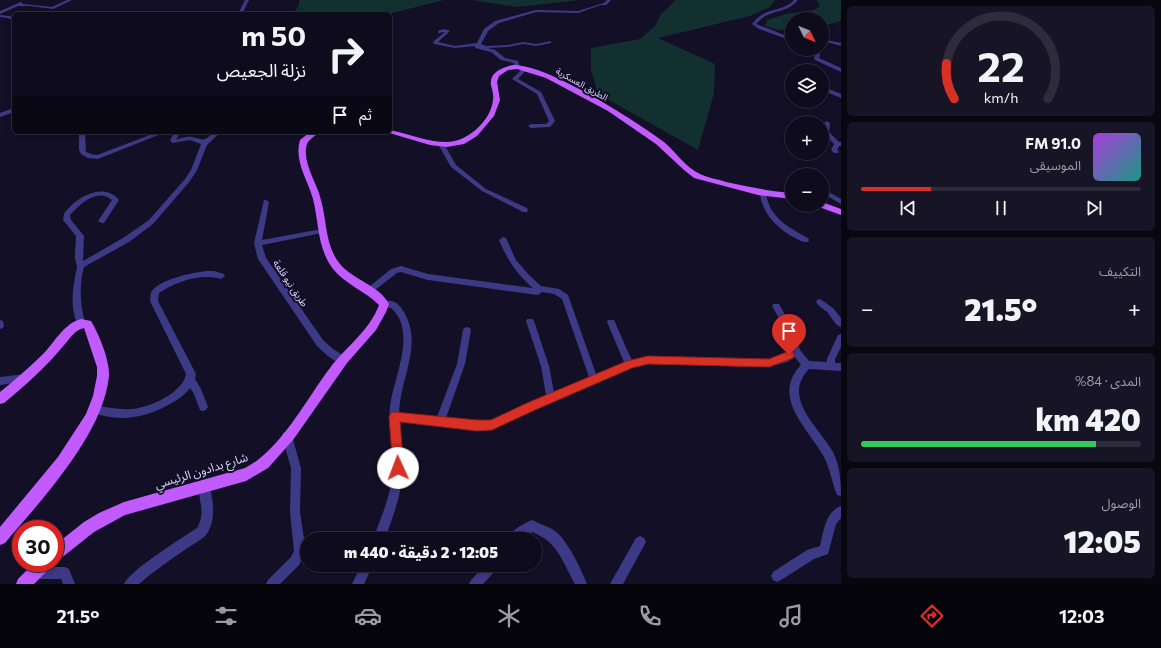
<!DOCTYPE html>
<html lang="ar">
<head>
<meta charset="utf-8">
<style>
	:root { --surface:#0e0b1c; --page:#171425; --text:#f1f3f6; --muted:#9b9ba3; --line:#2e2b3b; --accent:#d93025 }
	body { margin:0; font-family:Commissioner,"Noto Sans Arabic",sans-serif; background:var(--page); color:var(--text); direction:rtl; height:100vh; display:flex; flex-direction:column; font-size:15px; white-space:nowrap }
	* { box-sizing:border-box; margin:0 }
	p { font-size:13px; color:var(--muted) }
	.icon { flex:none; width:22px; height:22px; fill:none; stroke:currentColor; stroke-width:2; stroke-linecap:round; stroke-linejoin:round }
	.map { position:relative; flex:1; overflow:hidden; direction:ltr }
	.side { display:flex; flex-direction:column; gap:6px; padding:6px; background:#08060f; width:320px }
	.side>* { flex:none }
	.guide { position:absolute; left:12px; top:12px; width:380px; height:122px; border-radius:6px; box-shadow:0 2px 6px #0003,0 0 0 1px var(--line); direction:rtl; background:#0e0b1c; color:var(--text); overflow:hidden }
	.needle { width:26px; rotate:133deg }
	.tools { position:absolute; left:785px; top:12px; display:grid; gap:8px }
	.tools a { display:grid; place-items:center; width:44px; height:44px; border-radius:50%; background:var(--surface); box-shadow:0 2px 6px #0003,0 0 0 1px var(--line); font-size:20px }
	.speed { position:absolute; left:12px; top:520px; display:flex; gap:8px; font-size:20px; font-weight:700; text-align:center }
	.speed>* { display:grid; place-content:center; width:52px; height:52px; border-radius:50%; background:var(--surface); box-shadow:0 2px 6px #0003,0 0 0 1px var(--line); line-height:1 }
	.speed .limit { border:6px solid #d22; background:#fff; color:#111 }
	.pin { position:absolute; display:grid; place-items:center; width:34px; height:34px; color:#fff; margin:-41px -17px; border-radius:50% 50% 50% 0; rotate:-45deg; box-shadow:0 0 4px #0007 }
	.pin .icon { rotate:45deg }
	.me { position:absolute; width:44px; margin:-22px; rotate:358deg; stroke-linejoin:round; filter:drop-shadow(0 0 3px #0008) }
	.turn { display:flex; align-items:center; gap:14px; height:84px; padding:0 20px; font-size:18px }
	.turn .icon { width:52px; height:52px; stroke-width:2.5 }
	.turn b { display:block; font-size:28px; line-height:34px }
	.then { display:flex; align-items:center; height:38px; padding:0 20px; background:#0003; gap:8px; font-size:15px }
	.big { font-size:30px; font-weight:800; line-height:1.1 }
	.side .widget { flex:1; display:flex; flex-direction:column; justify-content:center; gap:6px; min-width:0; padding:0 14px; border-radius:6px; background:var(--page) }
	.side .dial { align-items:center; gap:0 }
	.dial svg { height:104px; overflow:visible; fill:none; stroke:var(--line); stroke-width:7; stroke-linecap:round; text-anchor:middle }
	.dial text { fill:var(--text); stroke:none }
	.song { display:flex; align-items:center; gap:12px }
	.cover { width:48px; height:48px; border-radius:6px; background:linear-gradient(135deg,hsl(280 70% 55%),hsl(170 70% 35%)) }
	.played { height:4px; border-radius:2px; background:linear-gradient(90deg,var(--accent) 25%,var(--line) 25%) }
	.keys { display:flex; justify-content:space-around; direction:ltr }
	.heat { display:flex; justify-content:space-between; align-items:center; font-size:22px; direction:ltr }
	.charge { height:6px; border-radius:3px; background:linear-gradient(90deg,#34c759 84%,var(--line) 0) }
	.trip { position:absolute; left:300px; top:532px; width:242px; height:40px; border-radius:20px; background:var(--surface); box-shadow:0 2px 6px #0003,0 0 0 1px var(--line); font-weight:800; line-height:40px; text-align:center; direction:rtl }
	.dock { display:flex; height:64px; justify-content:space-around; align-items:center; background:#06040b; color:var(--muted) }
	.dock .icon { width:28px; height:28px }
	.dock .selected { color:var(--accent) }
	.dock b { font-size:18px; color:var(--text) }
	main { display:flex; flex:1; min-height:0 }
	.map>svg:first-child { display:block }
</style>
</head>
<body>
<main>
<section class="side">
<div class="widget dial"><svg viewBox="0 0 100 80">
<path d="M14 69A42 42 0 1 1 86 69"/>
<path d="M14 69A42 42 0 0 1 8 42" stroke="#d93025"/>
<text x="50" y="56" font-size="32" font-weight="700">22</text>
<text x="50" y="72" font-size="11">km/h</text>
</svg></div>
<div class="widget">
<div class="song"><i class="cover"></i><div><b>91.0 FM</b><p>الموسيقى</p></div></div>
<div class="played"></div>
<div class="keys"><svg class="icon" aria-label="previous" viewBox="0 0 24 24"><path d="M18 5L8 12l10 7zM5 5v14"/></svg><svg class="icon" aria-label="pause" viewBox="0 0 24 24"><path d="M8 5v14M16 5v14"/></svg><svg class="icon" aria-label="next" viewBox="0 0 24 24"><path d="M6 5l10 7-10 7zM19 5v14"/></svg></div>
</div>
<div class="widget"><p>التكييف</p>
<div class="heat"><a>−</a><b class="big">21.5°</b><a>+</a></div>
</div>
<div class="widget"><p>المدى · 84%</p><b class="big">420 km</b><div class="charge"></div></div>
<div class="widget"><p>الوصول</p><b class="big">12:05</b></div>
</section>
<div class="map">
<svg width="841" height="584" viewBox="0 0 841 584">
	<rect width="100%" height="100%" fill="#130f26"/>
	<path fill="#12302f" d="M 299,0 L 444,0 L 389,14 L 293,14 L 299,5 Z
		M 472,0 L 581,0 L 517,7 Z
		M 676,0 L 775,0 L 770,7 L 750,16 L 658,38 L 715,64 L 714,93 L 698,150 L 598,94 L 591,70 L 591,48 L 640,39 L 655,26 L 661,14 Z
		M 817,0 L 841,0 L 841,21 L 822,26 L 822,19 L 792,19 L 792,30 L 779,30 L 765,26 L 767,20 L 786,14 L 814,10 L 820,6 Z"/>
	<g fill="none" stroke-linecap="round" stroke-linejoin="round">
		<path fill="#3d3a85" fill-rule="evenodd" d="M 67,0 L 72,0 L 53,9 L 30,6 L 18,6 L 0,14 L 0,11 L 21,2 L 23,4 L 52,7 Z
			M 245,0 L 249,0 L 242,14 L 238,14 Z
			M 607,0 L 611,0 L 606,5 L 601,5 L 578,13 L 536,12 L 499,23 L 488,31 L 481,44 L 486,46 L 508,45 L 523,42 L 536,44 L 551,41 L 551,43 L 536,46 L 523,44 L 508,47 L 488,48 L 495,50 L 505,58 L 518,61 L 520,67 L 517,69 L 514,67 L 514,63 L 501,60 L 491,52 L 475,48 L 475,46 L 455,48 L 434,44 L 433,42 L 445,32 L 438,33 L 438,31 L 444,29 L 450,31 L 438,42 L 455,46 L 477,43 L 484,29 L 495,21 L 536,10 L 578,11 L 604,3 Z
			M 794,0 L 798,0 C 786,15 769,8 756,24 L 792,38 L 792,41 L 759,29 L 752,24 C 766,5 781,14 794,0 Z
			M 0,15 L 9,16 L 14,18 L 14,21 L 8,18 L 0,17 Z
			M 822,40 L 832,41 L 841,43 L 841,46 L 831,43 L 822,42 Z
			M 811,49 L 816,49 L 820,54 L 819,58 L 841,68 L 841,72 L 815,60 L 814,58 L 815,54 Z
			M 524,67 L 527,69 L 518,79 L 541,92 L 555,121 L 550,127 L 531,128 L 528,126 L 531,124 L 546,124 L 549,121 L 537,94 L 512,79 Z
			M 822,86 L 841,94 L 841,98 L 822,90 Z
			M 14,108 L 14,112 L 0,117 L 0,113 Z
			M 827,121 L 830,123 L 829,132 L 839,142 L 841,142 L 841,146 L 839,146 L 837,150 L 839,152 L 838,153 L 834,153 L 831,150 L 834,144 L 823,132 L 824,123 Z
			M 79,132 L 85,132 L 86,152 L 91,154 L 97,155 L 158,132 L 166,132 L 98,159 L 88,158 L 81,154 L 79,150 Z
			M 175,132 L 181,132 L 176,140 C 181,138 187,136 192,137 C 206,140 203,142 214,132 L 221,132 L 207,145 L 197,170 L 190,181 L 153,224 L 129,242 L 84,267 C 79,285 80,304 85,323 L 84,325 L 78,325 C 69,307 73,286 77,267 C 77,263 74,259 75,255 C 75,249 76,243 76,236 L 63,220 L 64,214 C 75,198 103,181 119,200 L 104,223 L 102,223 L 98,221 L 112,200 C 98,188 81,203 70,215 L 71,220 L 84,236 L 83,261 L 123,238 L 149,220 L 185,179 L 191,170 L 201,144 L 190,140 L 172,143 L 170,140 Z
			M 441,142 L 444,144 L 456,165 L 486,189 L 527,208 L 528,210 L 527,212 L 523,212 L 482,191 L 451,167 L 438,144 Z
			M 822,188 L 841,199 L 841,204 L 822,193 Z
			M 761,192 L 763,192 L 766,194 C 770,218 788,227 808,238 L 809,240 L 808,242 C 802,243 798,239 793,237 C 776,227 763,214 760,194 Z
			M 264,200 L 266,200 L 269,202 L 262,240 L 322,229 L 326,231 L 322,233 L 262,245 L 266,258 L 323,340 L 333,349 L 346,357 L 347,360 L 346,363 C 336,366 324,352 317,346 L 258,259 L 254,243 Z
			M 503,237 L 506,238 L 516,260 L 529,275 L 541,286 L 559,289 L 568,295 L 596,374 L 624,362 L 607,322 L 608,320 L 614,320 L 628,352 L 632,360 L 648,356 L 769,359 L 782,356 L 791,350 L 781,322 L 772,306 L 773,304 L 779,304 L 789,322 L 800,350 L 809,361 L 827,362 L 827,359 L 838,335 L 841,334 L 841,347 L 835,359 L 835,363 L 841,363 L 841,371 L 809,369 C 781,398 819,427 833,452 C 840,466 841,481 841,496 L 837,495 C 832,483 830,468 824,457 C 809,429 770,397 801,365 L 795,357 L 787,362 L 769,367 L 648,364 L 631,368 L 534,409 L 492,430 L 477,431 L 400,422 C 401,437 403,451 403,466 C 403,491 393,516 385,539 L 373,539 C 382,515 393,491 393,465 C 393,446 388,426 390,407 C 393,379 418,331 391,308 L 381,306 L 380,304 L 381,302 C 390,299 397,301 402,309 C 425,343 400,377 399,413 L 437,417 L 457,364 L 463,330 L 464,328 L 467,327 L 470,328 L 471,330 L 465,364 L 446,418 L 477,421 L 491,420 L 546,395 L 541,366 L 526,321 L 527,319 L 533,319 L 534,321 L 549,366 L 554,392 L 589,377 L 562,299 L 554,294 L 542,292 L 538,295 L 428,280 L 401,272 L 397,273 L 371,293 L 365,293 L 364,291 L 391,269 L 401,266 L 428,274 L 533,288 C 517,275 507,259 499,240 Z
			M 206,271 L 214,271 L 224,274 L 225,276 L 221,279 C 200,273 176,282 159,293 L 158,301 L 196,374 L 195,379 L 201,389 L 208,407 L 206,410 L 203,411 L 200,410 L 194,394 L 190,388 C 185,395 176,401 168,405 C 144,419 117,422 91,412 L 89,409 L 91,406 L 94,405 C 106,407 119,410 131,409 C 149,408 183,393 186,374 L 150,301 L 151,292 C 160,279 191,273 206,271 Z
			M 820,299 L 833,308 L 841,318 L 841,327 C 835,325 832,318 828,313 C 824,309 819,307 816,302 L 817,300 Z
			M 0,320 L 3,321 L 4,326 L 3,328 L 0,329 Z
			M 25,374 L 28,375 L 30,378 L 28,381 L 0,385 L 0,377 Z
			M 287,431 L 291,433 L 292,436 L 301,468 L 300,512 L 306,552 L 299,565 L 280,584 L 266,584 L 268,580 L 291,557 L 294,551 L 290,512 L 291,468 L 282,436 L 283,433 Z
			M 204,482 L 208,483 C 214,498 217,524 204,537 C 199,541 192,545 186,549 C 170,560 154,571 139,584 L 124,584 C 130,570 182,538 197,528 C 208,510 195,496 200,483 Z
			M 841,506 L 841,518 L 836,524 L 828,554 L 814,559 L 781,580 L 777,582 L 773,580 L 771,576 L 773,572 L 807,550 L 820,546 C 824,531 825,512 841,506 Z
			M 532,520 C 540,524 548,526 555,531 C 568,541 581,569 587,584 L 575,584 C 562,561 558,542 532,532 L 522,539 L 508,539 C 512,529 523,524 532,520 Z
			M 640,536 L 644,538 L 646,542 L 623,584 L 610,584 L 636,538 Z
			M 361,565 L 373,565 L 364,584 L 352,584 Z
			M 485,565 L 499,565 L 497,569 L 483,584 L 469,584 L 471,580 Z
			M 36,567 L 65,567 L 69,569 L 75,584 L 63,584 L 61,579 L 36,579 L 32,577 L 30,573 L 32,569 Z"/>
		<path fill="#c25bff" fill-rule="evenodd" d="M 513,65 C 547,64 636,121 664,142 C 676,152 685,167 700,174 C 708,178 718,179 726,182 C 749,187 769,191 792,193 L 792,199 L 758,195 L 694,178 L 684,170 L 656,144 L 608,111 L 546,78 L 517,69 L 508,70 L 499,76 L 497,82 L 500,100 L 494,116 L 477,136 L 464,144 L 447,147 L 430,145 L 386,132 L 390,132 L 390,130 C 409,134 427,142 447,142 C 467,142 491,121 493,100 C 494,95 492,90 491,85 C 489,72 503,67 513,65 Z
			M 310,132 L 319,132 C 314,138 307,139 306,148 C 304,166 317,183 321,200 C 327,221 325,246 340,264 C 353,280 379,285 389,304 L 386,312 L 376,330 L 347,363 L 293,440 L 268,468 L 246,481 L 125,515 L 94,532 L 60,559 L 55,561 L 55,545 L 84,522 L 99,513 L 124,502 L 245,468 C 280,451 307,398 330,368 C 346,347 370,330 379,305 C 365,291 345,284 333,269 C 317,248 319,222 313,199 C 307,178 294,162 300,140 Z
			M 822,202 L 841,209 L 841,215 L 819,207 L 818,205 L 822,205 Z
			M 81,319 L 91,321 C 99,334 110,361 109,376 C 103,435 42,499 5,543 L 0,545 L 0,527 L 58,457 L 86,414 L 93,396 L 97,376 L 97,367 L 84,328 C 75,330 71,337 65,344 C 47,366 26,385 4,403 L 0,404 L 0,392 C 16,379 30,367 45,352 C 56,340 64,324 81,319 Z
			M 34,563 L 52,563 L 50,568 L 34,584 L 16,584 L 18,579 Z"/>
	</g>
	<path fill="#d93025" stroke="#8d1f18" d="M 789,351 L 793,352 L 794,355 L 793,358 L 769,367 L 648,364 L 632,368 L 535,410 L 492,430 L 477,431 L 400,422 L 404,468 L 403,473 L 398,474 L 394,473 L 393,468 L 389,417 L 391,413 L 394,412 L 477,420 L 491,420 L 527,403 L 627,361 L 648,356 L 769,359 Z"/>
	<g text-anchor="middle" dominant-baseline="central" stroke-width="4" stroke-linejoin="round" paint-order="stroke">
		<g font-size="9" fill="#d9d4ff" stroke="#130f26">
			<text transform="translate(582 84) rotate(29)">الطريق العسكرية</text>
		</g>
		<g font-size="10" fill="#d9d4ff" stroke="#130f26">
			<text transform="translate(291 283) rotate(56)">طريق نيو قلعة</text>
		</g>
		<g font-size="12" fill="#d9d4ff" stroke="#130f26">
			<text transform="translate(201 470) rotate(-17)">شارع بدادون الرئيسي</text>
		</g>
	</g>
</svg>
<div class="tools">
<a><svg class="needle" viewBox="-14 -14 28 28"><path d="M0-13l5 13h-10z" fill="#e53935"/><path d="M0 13l5-13h-10z" fill="#9b9ba3"/></svg></a>
<a><svg class="icon" aria-label="layers" viewBox="0 0 24 24"><path d="M12 4l9 5-9 5-9-5zM3 14l9 5 9-5"/></svg></a>
<a>+</a>
<a>−</a>
</div>
<div class="speed"><div class="limit">30</div></div>
<div class="pin" style="left:789px;top:355px;background:#d93025"><svg class="icon" aria-label="arrive" viewBox="0 0 24 24"><path d="M6 21V4h12l-3 4 3 4H6"/></svg></div>
<svg class="me" style="left:398px;top:468px" viewBox="-20 -20 40 40"><circle r="19" fill="#fff"/><path d="M0-13L10 11 0 6-10 11z" fill="#d93025"/></svg>
<div class="trip">12:05 · 2 دقيقة · 440 m</div>
<div class="guide">
<div class="turn"><svg class="icon" aria-label="right" viewBox="0 0 24 24"><path d="M7 20v-9h11M14 6l5 5-5 5"/></svg><div><b>50 m</b>نزلة الجعيص</div></div>
<div class="then">ثم<svg class="icon" aria-label="arrive" viewBox="0 0 24 24"><path d="M6 21V4h12l-3 4 3 4H6"/></svg></div>
</div>
</div>
</main>
<nav class="dock">
<b>12:03</b>
<svg class="icon selected" aria-label="directions" viewBox="0 0 24 24"><path d="M12 3l9 9-9 9-9-9zM9 14v-3h6M13 9l2 2-2 2"/></svg>
<svg class="icon" aria-label="music" viewBox="0 0 24 24"><path d="M9 18V5l10-2v13"/><circle cx="6" cy="18" r="3"/><circle cx="16" cy="16" r="3"/></svg>
<svg class="icon" aria-label="phone" viewBox="0 0 24 24"><path d="M5 4h4l2 5-3 2q2 4 5 5l2-3 5 2v4C11 20 4 13 5 4z"/></svg>
<svg class="icon" aria-label="climate" viewBox="0 0 24 24"><path d="M12 3v18M4 7l16 10M4 17L20 7"/></svg>
<svg class="icon" aria-label="car" viewBox="0 0 24 24"><path d="M5 17H2v-5l4-1 3-4h7l3 4 3 1v5h-3M9 17h6M6 11h13"/><circle cx="7" cy="17" r="2"/><circle cx="17" cy="17" r="2"/></svg>
<svg class="icon" aria-label="filters" viewBox="0 0 24 24"><path d="M4 7h16M4 17h16"/><circle cx="9" cy="7" r="2"/><circle cx="15" cy="17" r="2"/></svg>
<b>21.5°</b>
</nav>
</body>
</html>
